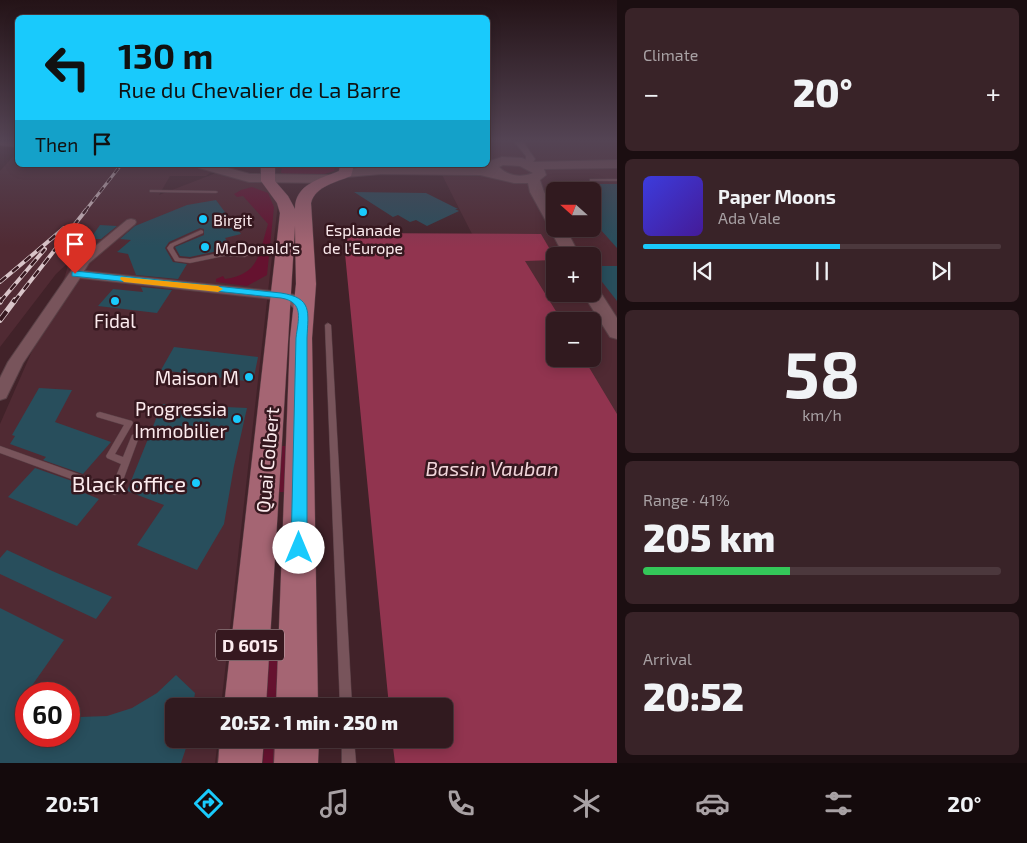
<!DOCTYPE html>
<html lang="en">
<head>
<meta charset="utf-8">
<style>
	:root { --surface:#311a1f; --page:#392328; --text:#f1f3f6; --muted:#a8a1a4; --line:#4c383d; --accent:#19cafc }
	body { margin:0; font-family:"Exo 2",sans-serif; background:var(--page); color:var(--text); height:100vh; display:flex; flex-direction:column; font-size:19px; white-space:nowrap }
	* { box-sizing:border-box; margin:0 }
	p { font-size:16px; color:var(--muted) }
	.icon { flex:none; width:28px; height:28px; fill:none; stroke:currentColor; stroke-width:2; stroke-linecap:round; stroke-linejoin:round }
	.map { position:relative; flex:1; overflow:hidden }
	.drawer { display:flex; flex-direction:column; gap:8px; padding:8px; background:#1b0e11; width:410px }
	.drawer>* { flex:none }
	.hud { position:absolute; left:15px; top:15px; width:475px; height:152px; border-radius:8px; box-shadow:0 2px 12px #0003,0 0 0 1px var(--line); background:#19cafc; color:#111; overflow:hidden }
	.needle { width:32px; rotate:291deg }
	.fabs { position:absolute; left:546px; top:182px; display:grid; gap:10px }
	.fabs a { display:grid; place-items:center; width:55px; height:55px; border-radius:8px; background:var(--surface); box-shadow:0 2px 12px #0003,0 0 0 1px var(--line); font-size:25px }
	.speed { position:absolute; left:15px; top:682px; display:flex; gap:10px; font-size:25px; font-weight:700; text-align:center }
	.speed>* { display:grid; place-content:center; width:65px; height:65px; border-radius:50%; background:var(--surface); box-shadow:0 2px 12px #0003,0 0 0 1px var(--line); line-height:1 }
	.speed .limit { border:8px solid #d22; background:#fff; color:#111 }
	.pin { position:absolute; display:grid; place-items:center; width:42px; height:42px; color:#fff; margin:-51px -21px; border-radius:50% 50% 50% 0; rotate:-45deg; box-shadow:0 0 5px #0007 }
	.pin .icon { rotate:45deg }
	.me { position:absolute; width:55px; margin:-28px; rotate:0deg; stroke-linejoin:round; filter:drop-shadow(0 0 4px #0008) }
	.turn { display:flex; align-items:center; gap:18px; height:105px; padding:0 20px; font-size:22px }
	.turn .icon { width:65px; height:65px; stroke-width:2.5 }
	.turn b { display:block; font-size:35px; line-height:42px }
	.then { display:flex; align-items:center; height:48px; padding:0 20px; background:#0003; gap:10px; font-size:19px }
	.big { font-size:38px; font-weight:800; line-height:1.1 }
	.drawer .widget { flex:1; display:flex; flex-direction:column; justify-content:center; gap:8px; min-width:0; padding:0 18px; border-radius:8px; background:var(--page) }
	.drawer .dial { align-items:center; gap:0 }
	.dial b { font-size:65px; line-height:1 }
	.song { display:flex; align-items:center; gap:15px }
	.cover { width:60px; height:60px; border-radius:8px; background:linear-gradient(135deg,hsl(240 70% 55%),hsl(260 70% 35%)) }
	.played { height:5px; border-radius:2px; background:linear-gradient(90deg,var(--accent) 55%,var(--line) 55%) }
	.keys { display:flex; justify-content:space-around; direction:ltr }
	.heat { display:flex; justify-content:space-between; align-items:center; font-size:28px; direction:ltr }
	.charge { height:8px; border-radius:4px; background:linear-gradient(90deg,#34c759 41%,var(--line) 0) }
	.trip { position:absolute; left:165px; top:698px; width:288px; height:50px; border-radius:8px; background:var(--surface); box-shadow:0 2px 12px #0003,0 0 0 1px var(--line); font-weight:800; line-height:50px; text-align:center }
	.dock { display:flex; height:80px; justify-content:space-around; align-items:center; background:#140a0c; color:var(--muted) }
	.dock .icon { width:35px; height:35px }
	.dock .active { color:var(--accent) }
	.dock b { font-size:22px; color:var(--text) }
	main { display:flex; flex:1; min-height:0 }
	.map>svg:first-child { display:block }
</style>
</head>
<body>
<main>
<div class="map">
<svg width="617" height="763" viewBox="0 0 617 763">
	<rect width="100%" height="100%" fill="#412229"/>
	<path fill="#502a33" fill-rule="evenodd" d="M 488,140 L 617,140 L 617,491 L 471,232 L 437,165 L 488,165 ZM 555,191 L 592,191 L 592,229 L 555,229 ZM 555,256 L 592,256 L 592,294 L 555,294 ZM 555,321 L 592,321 L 592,359 L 555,359 Z
		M 17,152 L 18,165 L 221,165 L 206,176 L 170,176 L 159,195 L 216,173 L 280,186 L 221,706 L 174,706 L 174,739 L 218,739 L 215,763 L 0,763 L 0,424 L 65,276 L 69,262 L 56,274 L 0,347 L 0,171 ZM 26,694 L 69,694 L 69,736 L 26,736 Z"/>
	<path fill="#65122f" d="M 282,165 L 336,165 L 334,171 L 321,175 L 285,175 L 281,173 Z
		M 252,187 L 268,193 L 274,207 L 267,275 L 247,286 L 216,282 L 216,279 L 223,276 L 225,279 C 260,274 259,253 268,224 L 243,196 L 237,197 L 234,194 L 241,190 Z
		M 281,446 L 291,446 L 289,492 L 278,492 Z
		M 269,649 L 283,649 L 281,706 L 266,706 Z
		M 264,739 L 280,739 L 279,763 L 263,763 Z"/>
	<path fill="#91344f" d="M 343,233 L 541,234 L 555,258 L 555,260 L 525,261 L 562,321 L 555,321 L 555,359 L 584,359 L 617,414 L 617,763 L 395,763 L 392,739 L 444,739 L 444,706 L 389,706 Z"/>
	<path fill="#284e5c" d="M 589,184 L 617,184 L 617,248 L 592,220 L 592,191 L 596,191 Z
		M 354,192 L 426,193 L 458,209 L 455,209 L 459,211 L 427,226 L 416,220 L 410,222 L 398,215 L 393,217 Z
		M 216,200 L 241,234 L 225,238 L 232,248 L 190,257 L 180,256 L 175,247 L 204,235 L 204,229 L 200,228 L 169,242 L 165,248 L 173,262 L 187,264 L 178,279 L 136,275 L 128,254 L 117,252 L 131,240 L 120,239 L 135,226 L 187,205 Z
		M 100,225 L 117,226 L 101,239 L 90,239 Z
		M 592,266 L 617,266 L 617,301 L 592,269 Z
		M 141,287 L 172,290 L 157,313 L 98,306 L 113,289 L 143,292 Z
		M 174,347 L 258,357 L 253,382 L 161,370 Z
		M 39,388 L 72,390 L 55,422 L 111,442 L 83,474 L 43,460 L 46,457 L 10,444 L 15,436 L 12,435 Z
		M 162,404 L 247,408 L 234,466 L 224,524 L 197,570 L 137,545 L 164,505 L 127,491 Z
		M 35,468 L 75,482 L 70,487 L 99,499 L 77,526 L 8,497 Z
		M 7,550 L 50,570 L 112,597 L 96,619 L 0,574 L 0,558 Z
		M 0,608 L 64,640 L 26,694 L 26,736 L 69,736 L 69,714 L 80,717 L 107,716 L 132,708 L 157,693 L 176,675 L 195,693 L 193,706 L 174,706 L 174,739 L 189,739 L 181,763 L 0,763 Z"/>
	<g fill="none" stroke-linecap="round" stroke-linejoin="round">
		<defs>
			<path id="lane" d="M 590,179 L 617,179 L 617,181 L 590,181 Z
				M 150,190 L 216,191 L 218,192 L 216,193 L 152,192 L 150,192 Z
				M 201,230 L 203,231 L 203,233 L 174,246 L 173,248 L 179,258 L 190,259 L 224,252 L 245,253 L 248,255 L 245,257 L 224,256 L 190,263 L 175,261 L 167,248 L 170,244 Z
				M 328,323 L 331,325 L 352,706 L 340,706 L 325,325 Z
				M 100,412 L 132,421 L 133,423 L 115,454 L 123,457 L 132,435 L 135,434 L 138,435 L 139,437 L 118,494 L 115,495 L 0,453 L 0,446 L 112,486 L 121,464 L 107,458 L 106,456 L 124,425 L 97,417 L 96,415 L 97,413 Z
				M 342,739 L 354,739 L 356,763 L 342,763 Z"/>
			<path id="street" d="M 513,140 L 522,140 L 535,159 L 531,166 L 525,166 L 526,156 Z
				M 131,219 L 135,220 L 136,222 L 135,224 L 89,263 L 84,271 L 281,292 L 299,296 L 311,310 L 304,314 C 294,312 293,303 281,300 L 80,278 L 23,363 L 6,398 L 0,400 L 0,378 L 8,362 L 71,271 L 81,258 L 127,220 Z"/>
			<path id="secondary" d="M 0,140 L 18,141 L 18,147 L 0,145 Z
				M 502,157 L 522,158 L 531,162 L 617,160 L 617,168 L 544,169 L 546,175 L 540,180 L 544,192 L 555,210 L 555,229 L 566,229 L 580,256 L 564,256 L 550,229 L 552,227 L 547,223 L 530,192 L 528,183 L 514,183 L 480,175 L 381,174 L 346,177 L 340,173 C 348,163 468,165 486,168 L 490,161 ZM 503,165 L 520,166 L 533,173 C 521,178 508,176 499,167 Z
				M 197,165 L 217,165 L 250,174 L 331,175 L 338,179 L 331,183 L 249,182 L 199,168 Z
				M 592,289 L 599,290 L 617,318 L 617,339 L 610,337 L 583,294 L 592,294 Z"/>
			<path id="primary" d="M 261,165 L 275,165 L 275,181 L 288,196 L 295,209 C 295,184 320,179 339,171 L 340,165 L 354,165 L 351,176 C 337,182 315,186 311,203 L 316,284 L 312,338 L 318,706 L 276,706 L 290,338 L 296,284 L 295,226 L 266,706 L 224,706 L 280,213 L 277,203 L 261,181 Z
				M 220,739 L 264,739 L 262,763 L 218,763 Z
				M 275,739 L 319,739 L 318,763 L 274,763 Z"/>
		</defs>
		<use href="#lane" stroke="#594046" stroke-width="1"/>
		<use href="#street" stroke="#594046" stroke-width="2"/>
		<use href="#secondary" stroke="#594046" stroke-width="2"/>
		<use href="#primary" stroke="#594046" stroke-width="1"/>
		<use href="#lane" fill="#78545b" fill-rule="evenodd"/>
		<use href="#street" fill="#78545b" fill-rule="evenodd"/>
		<use href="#secondary" fill="#78545b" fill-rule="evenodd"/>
		<use href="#primary" fill="#a56573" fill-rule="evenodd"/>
		<defs>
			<path id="rail-far2" d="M 85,211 L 121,165"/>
			<path id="rail-far1" d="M 37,251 L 64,228
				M 0,282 L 37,251
				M 0,302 L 45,249
				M 14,302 L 86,210"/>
			<path id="rail" d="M 0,302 L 1,300
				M 0,320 L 15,300"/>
		</defs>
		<use href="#rail-far2" stroke="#d9c5c9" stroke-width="3"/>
		<use href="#rail-far1" stroke="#d9c5c9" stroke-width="4"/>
		<use href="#rail" stroke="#d9c5c9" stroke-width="5.5"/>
		<use href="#rail-far2" stroke="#36181f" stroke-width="2" stroke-dasharray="6" stroke-linecap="butt"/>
		<use href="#rail-far1" stroke="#36181f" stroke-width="2.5" stroke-dasharray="8" stroke-linecap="butt"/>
		<use href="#rail" stroke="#36181f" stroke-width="4" stroke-dasharray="11" stroke-linecap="butt"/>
	</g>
	<linearGradient id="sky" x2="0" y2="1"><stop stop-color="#241317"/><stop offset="0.57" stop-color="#544454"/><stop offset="1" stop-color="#544454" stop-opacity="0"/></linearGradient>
	<rect width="617" height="247" fill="url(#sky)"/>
	<path fill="#19cafc" stroke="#1083a4" d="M 75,271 L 281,293 C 313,298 308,312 307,338 L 307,548 L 304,553 L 299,555 L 294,553 L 291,548 L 296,338 C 298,320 305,302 281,298 L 72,276 L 72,272 Z"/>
	<path fill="#f59e0b" d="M 121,277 L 218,286 L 223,289 L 218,292 L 124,282 L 120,279 Z"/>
	<g fill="#19cafc" stroke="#36181f" stroke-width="2">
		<circle cx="363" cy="212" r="5"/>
		<circle cx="203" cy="219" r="5"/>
		<circle cx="205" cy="247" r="5"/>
		<circle cx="115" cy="301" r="5"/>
		<circle cx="249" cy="377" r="5"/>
		<circle cx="237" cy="419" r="5"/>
		<circle cx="196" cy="483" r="5"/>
	</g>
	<g text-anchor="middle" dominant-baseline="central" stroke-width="5" stroke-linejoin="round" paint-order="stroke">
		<g font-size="16" fill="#fcebee" stroke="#36181f" text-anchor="start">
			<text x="213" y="219">Birgit</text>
			<text x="363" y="229" text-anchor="middle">Esplanade<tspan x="363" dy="18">de l'Europe</tspan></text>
			<text x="215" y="247">McDonald's</text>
		</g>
		<rect fill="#36181f" stroke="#c1acb0" stroke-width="1" x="216" y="629.5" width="68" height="31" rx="4"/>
		<g font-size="18" font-weight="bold" fill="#fcebee">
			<text x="250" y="645">D 6015</text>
		</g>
		<g font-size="19" fill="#fcebee" stroke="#36181f" text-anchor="end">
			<text x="115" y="320" text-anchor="middle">Fidal</text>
			<text x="239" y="377">Maison M</text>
			<text x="227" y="408">Progressia<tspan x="227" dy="22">Immobilier</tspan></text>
		</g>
		<g font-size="19" fill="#fcebee" stroke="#36181f">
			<text transform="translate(267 460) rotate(-85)">Quai Colbert</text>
		</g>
		<g font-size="20" font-style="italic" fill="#f2d6db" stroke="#36181f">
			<text x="492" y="468">Bassin Vauban</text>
		</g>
		<g font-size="22" fill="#fcebee" stroke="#36181f" text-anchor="end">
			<text x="186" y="483">Black office</text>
		</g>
	</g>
</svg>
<div class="fabs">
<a><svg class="needle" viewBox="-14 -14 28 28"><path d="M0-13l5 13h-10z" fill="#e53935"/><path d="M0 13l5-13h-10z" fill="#a8a1a4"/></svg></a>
<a>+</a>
<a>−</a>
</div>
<div class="speed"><div class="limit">60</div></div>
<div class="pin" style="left:75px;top:274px;background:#d93025"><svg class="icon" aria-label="arrive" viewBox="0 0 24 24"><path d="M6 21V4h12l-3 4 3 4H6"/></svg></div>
<svg class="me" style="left:299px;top:548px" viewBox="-20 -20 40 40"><circle r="19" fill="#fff"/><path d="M0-13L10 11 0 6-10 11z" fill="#19cafc"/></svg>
<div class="trip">20:52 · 1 min · 250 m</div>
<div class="hud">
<div class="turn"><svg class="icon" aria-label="left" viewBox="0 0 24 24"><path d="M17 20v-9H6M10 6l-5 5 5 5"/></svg><div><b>130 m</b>Rue du Chevalier de La Barre</div></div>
<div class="then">Then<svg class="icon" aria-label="arrive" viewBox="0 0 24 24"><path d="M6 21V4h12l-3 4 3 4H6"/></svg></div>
</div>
</div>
<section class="drawer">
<div class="widget"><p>Climate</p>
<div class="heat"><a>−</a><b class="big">20°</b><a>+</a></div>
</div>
<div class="widget">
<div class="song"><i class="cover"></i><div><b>Paper Moons</b><p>Ada Vale</p></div></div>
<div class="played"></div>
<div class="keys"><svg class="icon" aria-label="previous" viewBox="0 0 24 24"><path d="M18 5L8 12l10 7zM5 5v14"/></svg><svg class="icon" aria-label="pause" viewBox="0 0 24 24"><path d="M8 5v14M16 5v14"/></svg><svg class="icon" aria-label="next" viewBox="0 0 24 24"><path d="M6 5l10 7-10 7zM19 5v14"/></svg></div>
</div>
<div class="widget dial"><b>58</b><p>km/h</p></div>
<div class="widget"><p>Range · 41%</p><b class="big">205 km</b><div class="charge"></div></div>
<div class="widget"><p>Arrival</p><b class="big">20:52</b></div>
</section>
</main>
<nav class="dock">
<b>20:51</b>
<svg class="icon active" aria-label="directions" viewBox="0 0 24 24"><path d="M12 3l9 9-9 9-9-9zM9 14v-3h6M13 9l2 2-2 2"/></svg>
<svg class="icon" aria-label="music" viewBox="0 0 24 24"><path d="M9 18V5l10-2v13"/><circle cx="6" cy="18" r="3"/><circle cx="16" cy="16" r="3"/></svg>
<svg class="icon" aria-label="phone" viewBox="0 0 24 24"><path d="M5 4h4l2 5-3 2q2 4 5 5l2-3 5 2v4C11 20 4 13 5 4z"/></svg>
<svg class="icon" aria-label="climate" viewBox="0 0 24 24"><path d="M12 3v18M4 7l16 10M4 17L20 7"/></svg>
<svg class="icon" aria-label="car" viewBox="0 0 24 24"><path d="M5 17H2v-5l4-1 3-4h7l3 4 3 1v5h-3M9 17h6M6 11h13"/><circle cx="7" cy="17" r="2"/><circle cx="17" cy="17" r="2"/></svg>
<svg class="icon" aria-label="filters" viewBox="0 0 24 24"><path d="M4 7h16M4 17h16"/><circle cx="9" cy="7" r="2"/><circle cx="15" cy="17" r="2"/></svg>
<b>20°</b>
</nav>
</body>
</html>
